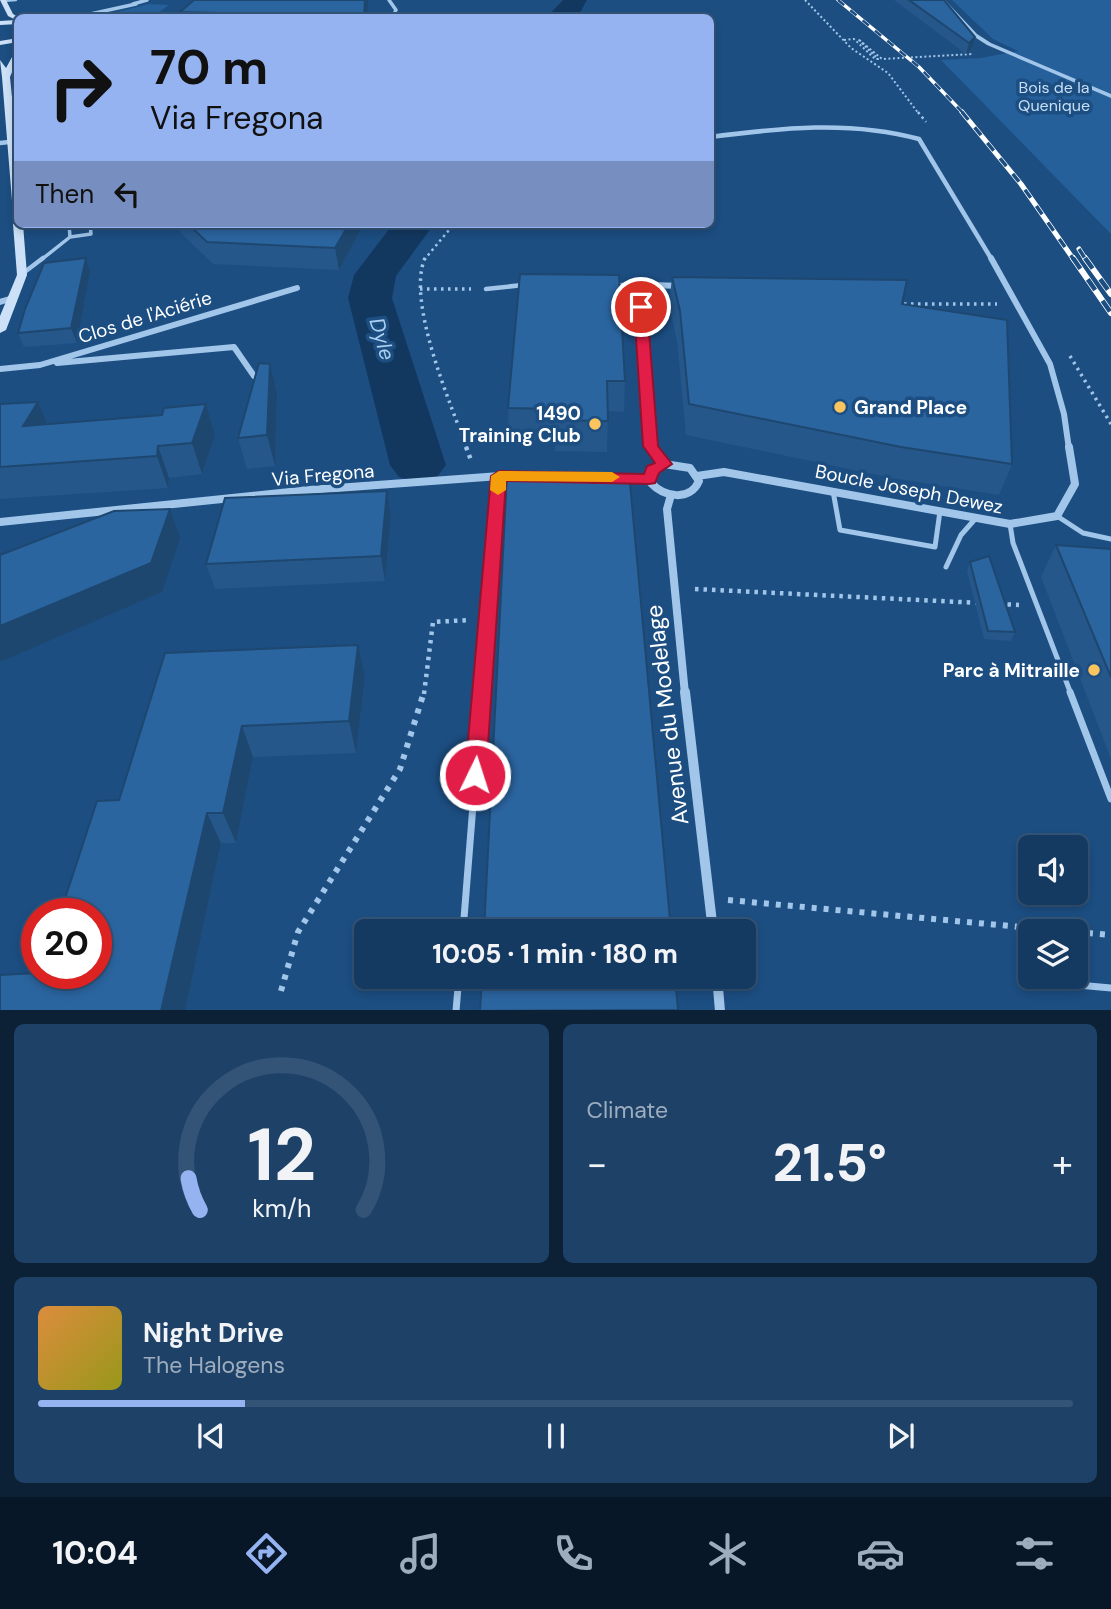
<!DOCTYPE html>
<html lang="en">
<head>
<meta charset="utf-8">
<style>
	:root { --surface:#153a62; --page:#1e4168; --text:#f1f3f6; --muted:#9dadbe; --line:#345477; --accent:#95b2f1 }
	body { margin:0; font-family:"DM Sans",sans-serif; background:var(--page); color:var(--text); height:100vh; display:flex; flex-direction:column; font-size:26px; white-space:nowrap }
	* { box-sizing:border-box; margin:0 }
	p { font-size:23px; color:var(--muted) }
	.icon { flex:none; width:38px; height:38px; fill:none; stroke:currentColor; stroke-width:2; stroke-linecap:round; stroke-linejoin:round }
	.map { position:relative; height:1010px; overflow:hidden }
	.sheet { display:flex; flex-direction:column; gap:14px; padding:14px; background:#0c2036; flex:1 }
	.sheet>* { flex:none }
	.guide { position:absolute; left:14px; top:14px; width:700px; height:214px; border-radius:10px; box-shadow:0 4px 10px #0003,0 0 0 2px var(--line); background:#95b2f1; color:#111; overflow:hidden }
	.buttons { position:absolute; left:1018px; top:835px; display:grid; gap:14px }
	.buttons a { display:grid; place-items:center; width:70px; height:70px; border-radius:10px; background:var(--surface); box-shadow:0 4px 10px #0003,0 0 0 2px var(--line); font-size:35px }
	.speed { position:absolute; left:21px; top:898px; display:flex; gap:14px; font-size:35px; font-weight:700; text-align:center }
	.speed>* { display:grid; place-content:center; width:91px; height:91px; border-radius:50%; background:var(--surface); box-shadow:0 4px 10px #0003,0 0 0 2px var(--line); line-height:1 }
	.speed .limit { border:10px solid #d22; background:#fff; color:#111 }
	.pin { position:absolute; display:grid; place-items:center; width:60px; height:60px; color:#fff; margin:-30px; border:4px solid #fff; border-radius:50%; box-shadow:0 2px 7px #0007 }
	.me { position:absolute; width:77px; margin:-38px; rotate:4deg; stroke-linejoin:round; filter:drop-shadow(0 0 5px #0008) }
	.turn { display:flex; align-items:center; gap:24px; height:147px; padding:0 21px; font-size:32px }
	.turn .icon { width:91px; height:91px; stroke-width:2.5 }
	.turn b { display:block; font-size:49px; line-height:60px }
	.then { display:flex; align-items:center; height:66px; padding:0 21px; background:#0003; gap:14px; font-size:26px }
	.big { font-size:52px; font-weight:800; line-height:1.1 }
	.sheet .widget { flex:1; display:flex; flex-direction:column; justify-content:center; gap:10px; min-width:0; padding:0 24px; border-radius:10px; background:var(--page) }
	.sheet .dial { align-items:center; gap:0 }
	.dial svg { height:182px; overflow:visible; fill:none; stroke:var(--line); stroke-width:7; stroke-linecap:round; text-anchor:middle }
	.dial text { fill:var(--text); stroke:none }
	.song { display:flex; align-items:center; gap:21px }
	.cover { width:84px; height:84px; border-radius:10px; background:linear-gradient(135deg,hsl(30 70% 55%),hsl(60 70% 35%)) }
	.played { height:7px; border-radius:4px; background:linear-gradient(90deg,var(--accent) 20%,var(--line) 20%) }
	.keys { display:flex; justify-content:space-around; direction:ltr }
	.heat { display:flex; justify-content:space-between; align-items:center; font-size:38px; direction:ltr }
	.sheet .tiles { flex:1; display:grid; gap:14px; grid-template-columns:1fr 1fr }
	.widget:last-child { grid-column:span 2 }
	.trip { position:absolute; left:354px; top:919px; width:402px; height:70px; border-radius:10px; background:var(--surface); box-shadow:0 4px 10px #0003,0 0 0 2px var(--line); font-weight:800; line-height:70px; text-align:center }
	.menu { display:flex; height:112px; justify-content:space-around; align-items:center; background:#081727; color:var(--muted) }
	.menu .icon { width:49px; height:49px }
	.menu .current { color:var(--accent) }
	.menu b { font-size:32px; color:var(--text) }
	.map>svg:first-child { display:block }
</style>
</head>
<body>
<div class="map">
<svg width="1111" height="1011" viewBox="0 0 1111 1011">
	<rect width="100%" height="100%" fill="#1c4e82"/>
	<path fill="#25609a" d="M 952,0 L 1111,0 L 1111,234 L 941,60 L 981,58 L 1018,51 L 993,39 Z
		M 149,4 L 169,5 L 152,17 L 97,17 Z"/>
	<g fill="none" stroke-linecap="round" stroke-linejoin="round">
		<path fill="#133860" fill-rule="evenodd" d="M 563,0 L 587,0 L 577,18 L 546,18 Z
			M 393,224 L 434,224 L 396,276 L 392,298 L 446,465 L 437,477 L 418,483 L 399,477 L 390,465 L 348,298 L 354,275 Z"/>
		<path stroke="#a1c6ea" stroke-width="2" stroke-dasharray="2 2.5" stroke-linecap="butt" d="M 805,0 L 851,48 L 888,73 L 919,114
			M 844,40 L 854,39 L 875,59 L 878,59 L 858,39 L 882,59 L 973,54"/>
		<path stroke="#a1c6ea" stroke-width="2.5" stroke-dasharray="2.5 3.5" stroke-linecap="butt" d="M 918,112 L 926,122
			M 424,260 L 454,224"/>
		<path stroke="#a1c6ea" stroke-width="3.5" stroke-dasharray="2.5 4.5" stroke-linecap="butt" d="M 425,258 C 406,302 451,404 467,449
			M 420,289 L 471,289
			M 897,304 L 997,304
			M 1070,356 L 1111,424"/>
		<path stroke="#a1c6ea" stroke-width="4.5" stroke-dasharray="3.5 5" stroke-linecap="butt" d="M 466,447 L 471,460
			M 695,589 L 980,603
			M 999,604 L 1019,605
			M 424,694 L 433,622 L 470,620"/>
		<path stroke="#a1c6ea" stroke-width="6" stroke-dasharray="5 7" stroke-linecap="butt" d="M 728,900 L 1064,931
			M 1076,932 L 1111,935
			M 281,991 L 298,932 L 400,769 L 424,692"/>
		<path stroke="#a1c6ea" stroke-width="2.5" d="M 3,1 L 16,0
			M 9,98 L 18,97"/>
		<path stroke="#a1c6ea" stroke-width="3.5" d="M 70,237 L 91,234 L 90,224
			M 41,260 L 70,237 L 69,224"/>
		<path stroke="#a1c6ea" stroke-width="4.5" d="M 22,274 L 43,258
			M 613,285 L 651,285
			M 486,289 L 523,285"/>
		<path stroke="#a1c6ea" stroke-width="5" d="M 833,491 L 840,530 L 935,547 L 940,511
			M 1057,516 L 1083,533 L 1111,539
			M 1010,524 L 1013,543 L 1071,694
			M 946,567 L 961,535 L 976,518
			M 482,694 L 499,476"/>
		<path stroke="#a1c6ea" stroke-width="7" d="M 1070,692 L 1111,799
			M 463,931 L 482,692
			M 1067,984 L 1111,988
			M 456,1011 L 459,976"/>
		<path stroke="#a1c6ea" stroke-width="3.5" d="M 389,0 L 396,10 L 392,18
			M 133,4 L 147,0
			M 72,18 L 136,4"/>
		<path stroke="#a1c6ea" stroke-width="4.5" d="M 710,137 C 781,128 849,120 919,139 L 992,260
			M 0,143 L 9,142"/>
		<path stroke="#a1c6ea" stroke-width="6" d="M 991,258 L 1050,364 L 1064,414 L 1069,449
			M 651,285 L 681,286
			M 0,302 L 13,298
			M 641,307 L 653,449
			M 57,363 L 234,347 L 254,376
			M 0,369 L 40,365 L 297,288"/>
		<path stroke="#a1c6ea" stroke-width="8" d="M 652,447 L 664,464
			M 664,464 L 690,468 L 699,481 C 690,502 664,497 651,483 L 650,474 Z
			M 583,476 L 649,479
			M 697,476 L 724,472 L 1010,524 L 1057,516 L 1075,484 L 1069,447
			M 671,495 L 667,509 L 685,694
			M 0,522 L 309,490 L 515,475"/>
		<path stroke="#a1c6ea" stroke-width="10" d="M 685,692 L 713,931
			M 717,976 L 720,1011"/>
		<path fill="#a1c6ea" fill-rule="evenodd" d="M 939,0 L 945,0 L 977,34 L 991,43 L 1111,94 L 1111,98 L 987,45 L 973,36 Z"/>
		<path fill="#cce1f7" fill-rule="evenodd" d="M 0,0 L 6,0 L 13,14 L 20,18 L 18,18 L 18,24 L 0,25 L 0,21 L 16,20 L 8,16 Z
			M 18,38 L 18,42 L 0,45 L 0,41 Z
			M 18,46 L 18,58 L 10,77 L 18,159 L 18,216 L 13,213 L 2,77 L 0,60 L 6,68 Z
			M 18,221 L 18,224 L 23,224 L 27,275 L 6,330 L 0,333 L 0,316 L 17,275 L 13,224 Z"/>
		<defs>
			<path id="rail-far2" d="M 838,0 L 919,67 L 964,114"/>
			<path id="rail-far1" d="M 962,112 L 1021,184 L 1074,260
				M 1079,249 L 1086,260"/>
			<path id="rail" d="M 1073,258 L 1111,313
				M 1085,258 L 1111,294"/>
		</defs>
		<use href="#rail-far2" stroke="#fff" stroke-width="3.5"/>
		<use href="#rail-far1" stroke="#fff" stroke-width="5"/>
		<use href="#rail" stroke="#fff" stroke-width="6"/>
		<use href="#rail-far2" stroke="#1c4e82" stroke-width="2.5" stroke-dasharray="8" stroke-linecap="butt"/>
		<use href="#rail-far1" stroke="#1c4e82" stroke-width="3.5" stroke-dasharray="10" stroke-linecap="butt"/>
		<use href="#rail" stroke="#1c4e82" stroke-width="4.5" stroke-dasharray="13" stroke-linecap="butt"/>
	</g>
	<path fill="#25578a" d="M 894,0 L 944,0 L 972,48 L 966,54 Z
		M 180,12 L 367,18 L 182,18 Z
		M 179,224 L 364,224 L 339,270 L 213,264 L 181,233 Z
		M 86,258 L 90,272 L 77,343 L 24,347 L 18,333 Z
		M 520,274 L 625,381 L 624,412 L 608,411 L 607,452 L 555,451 L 555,440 L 509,440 L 508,408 Z
		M 672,277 L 902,304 L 1012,464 L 999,495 L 892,478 L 686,435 L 677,341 L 669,306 Z
		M 277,394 L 275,466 L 247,469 L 238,438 Z
		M 38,402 L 47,424 L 162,415 L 206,404 L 215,435 L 202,474 L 169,478 L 168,488 L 0,499 L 0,404 Z
		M 387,491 L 391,516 L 385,581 L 215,589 L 206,564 Z
		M 1056,545 L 1111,549 L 1111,759 L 1041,577 Z
		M 970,562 L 1015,632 L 1011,641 L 984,639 L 967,571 Z
		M 165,653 L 365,677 L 356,753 L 253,757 L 236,843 L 221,843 L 185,1011 L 96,973 L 119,800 Z"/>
	<path fill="#1e4770" d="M 365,0 L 368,0 L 367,18 L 364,17 Z
		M 975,37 L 972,48 L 966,54 L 969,43 Z
		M 349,224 L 364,224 L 339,270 L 335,248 Z
		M 86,258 L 90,272 L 77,343 L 71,328 Z
		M 270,364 L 277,394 L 275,466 L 267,435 Z
		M 38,402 L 51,433 L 23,426 Z
		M 206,404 L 215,435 L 202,474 L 192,443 Z
		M 158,446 L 169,478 L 168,488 L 157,456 Z
		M 387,491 L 391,516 L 385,581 L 381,556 Z
		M 170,509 L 180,538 L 162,592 L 0,662 L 0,626 Z
		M 358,645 L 365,677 L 356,753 L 349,721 Z
		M 242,726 L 253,757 L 236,843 L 223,813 Z
		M 207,813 L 221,843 L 185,1011 L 161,1011 Z"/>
	<path fill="#2b65a0" stroke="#1e4770" stroke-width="2" d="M 194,0 L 365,0 L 364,17 L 180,12 Z
		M 909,0 L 944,0 L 975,37 L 969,43 Z
		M 188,224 L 349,224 L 335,248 L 207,242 Z
		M 86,258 L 71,328 L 18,333 L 25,309 L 44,263 Z
		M 520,274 L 619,275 L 625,381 L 607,381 L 608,421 L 555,420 L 555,409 L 508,408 Z
		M 672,277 L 907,280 L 902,304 L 1007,320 L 1012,464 L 901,447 L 689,404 L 680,311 Z
		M 259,363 L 270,364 L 267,435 L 238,438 Z
		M 38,402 L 23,426 L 162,415 L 164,408 L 206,404 L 192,443 L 158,446 L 157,456 L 0,467 L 0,404 Z
		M 507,474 L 589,474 L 590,483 L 630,483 L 671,931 L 484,931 Z
		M 387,491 L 381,556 L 206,564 L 225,498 Z
		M 170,509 L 151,563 L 0,626 L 0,555 L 114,511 Z
		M 1056,545 L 1111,549 L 1111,677 Z
		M 989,556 L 1015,632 L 988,631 L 970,562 Z
		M 358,645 L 349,721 L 242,726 L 223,813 L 207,813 L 161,1011 L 0,1011 L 0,975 L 38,973 L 96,973 L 96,914 L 60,914 L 97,801 L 119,800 L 165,653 Z
		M 482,976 L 675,976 L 678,1010 L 480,1011 Z"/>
	<path fill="#e11d48" stroke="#92132f" stroke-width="2" d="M 641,304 L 647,307 L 658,446 L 672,464 L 659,473 L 655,483 L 649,484 L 506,481 L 486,775 L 483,782 L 475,784 L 468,782 L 465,775 L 491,476 L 499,471 L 644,474 L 647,466 L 655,463 L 643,446 L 634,307 Z"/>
	<path fill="#f59e0b" d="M 499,471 L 612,472 L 620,477 L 612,482 L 506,481 L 506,490 L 498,495 L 490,490 L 491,476 Z"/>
	<g fill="#fac55f" stroke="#1c4e82" stroke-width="2.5">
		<circle cx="840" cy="407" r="7"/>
		<circle cx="595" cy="424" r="7"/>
		<circle cx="1094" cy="670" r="7"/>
	</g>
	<g text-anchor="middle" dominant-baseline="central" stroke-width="7" stroke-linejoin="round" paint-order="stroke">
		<g font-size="16" fill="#c6dff7" stroke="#1c4e82">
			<text x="1054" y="87">Bois de la<tspan x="1054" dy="18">Quenique</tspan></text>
		</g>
		<g font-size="19" fill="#fff" stroke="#1c4e82">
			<text transform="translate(145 317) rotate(-17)">Clos de l'Aciérie</text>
			<text transform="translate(323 475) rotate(-5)">Via Fregona</text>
			<text transform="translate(909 489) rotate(11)">Boucle Joseph Dewez</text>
		</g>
		<g font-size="19" font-weight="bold" fill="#fff" stroke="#1c4e82" text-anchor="end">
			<text x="854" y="407" text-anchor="start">Grand Place</text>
			<text x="581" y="413">1490<tspan x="581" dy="22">Training Club</tspan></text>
			<text x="1080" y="670">Parc à Mitraille</text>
		</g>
		<g font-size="21" font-style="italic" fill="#acd0f1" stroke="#1c4e82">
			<text transform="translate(382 339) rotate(74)">Dyle</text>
		</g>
		<g font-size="23" fill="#fff" stroke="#1c4e82">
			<text transform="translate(667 715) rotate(-97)">Avenue du Modelage</text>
		</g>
	</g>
</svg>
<div class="buttons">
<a><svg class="icon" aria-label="sound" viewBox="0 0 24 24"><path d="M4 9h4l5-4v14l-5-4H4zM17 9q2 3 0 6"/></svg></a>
<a><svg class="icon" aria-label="layers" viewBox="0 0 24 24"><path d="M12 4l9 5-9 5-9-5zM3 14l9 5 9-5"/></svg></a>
</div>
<div class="speed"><div class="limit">20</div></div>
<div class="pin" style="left:641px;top:307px;background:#d93025"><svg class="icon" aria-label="arrive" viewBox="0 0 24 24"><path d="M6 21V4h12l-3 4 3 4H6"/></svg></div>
<svg class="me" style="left:475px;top:775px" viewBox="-20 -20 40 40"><circle r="17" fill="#e11d48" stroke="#fff" stroke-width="3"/><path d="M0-11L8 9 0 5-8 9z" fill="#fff"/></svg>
<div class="trip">10:05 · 1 min · 180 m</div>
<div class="guide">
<div class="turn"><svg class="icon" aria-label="right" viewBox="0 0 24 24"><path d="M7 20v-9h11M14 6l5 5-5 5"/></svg><div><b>70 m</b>Via Fregona</div></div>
<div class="then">Then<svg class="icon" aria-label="left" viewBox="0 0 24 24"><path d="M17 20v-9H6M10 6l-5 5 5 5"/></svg></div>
</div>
</div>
<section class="sheet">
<div class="tiles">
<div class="widget dial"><svg viewBox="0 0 100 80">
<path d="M14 69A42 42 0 1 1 86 69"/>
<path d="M14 69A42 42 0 0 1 9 55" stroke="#95b2f1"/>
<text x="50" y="56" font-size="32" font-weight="700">12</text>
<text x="50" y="72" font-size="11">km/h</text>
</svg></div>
<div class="widget"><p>Climate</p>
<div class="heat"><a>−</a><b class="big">21.5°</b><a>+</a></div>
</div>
<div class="widget">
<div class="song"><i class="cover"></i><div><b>Night Drive</b><p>The Halogens</p></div></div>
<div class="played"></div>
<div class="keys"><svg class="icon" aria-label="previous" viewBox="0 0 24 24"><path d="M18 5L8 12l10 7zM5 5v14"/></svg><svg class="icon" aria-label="pause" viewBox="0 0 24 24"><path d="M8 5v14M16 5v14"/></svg><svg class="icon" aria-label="next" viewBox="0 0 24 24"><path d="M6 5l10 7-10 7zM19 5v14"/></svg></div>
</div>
</div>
</section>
<nav class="menu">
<b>10:04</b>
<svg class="icon current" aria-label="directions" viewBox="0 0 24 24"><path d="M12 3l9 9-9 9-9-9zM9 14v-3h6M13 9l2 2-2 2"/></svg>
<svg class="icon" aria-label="music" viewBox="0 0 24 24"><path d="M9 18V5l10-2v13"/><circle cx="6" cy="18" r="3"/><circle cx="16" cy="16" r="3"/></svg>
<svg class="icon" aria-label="phone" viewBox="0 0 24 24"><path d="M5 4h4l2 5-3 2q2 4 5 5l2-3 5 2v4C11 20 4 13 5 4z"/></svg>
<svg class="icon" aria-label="climate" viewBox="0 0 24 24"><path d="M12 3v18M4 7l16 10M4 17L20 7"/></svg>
<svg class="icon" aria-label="car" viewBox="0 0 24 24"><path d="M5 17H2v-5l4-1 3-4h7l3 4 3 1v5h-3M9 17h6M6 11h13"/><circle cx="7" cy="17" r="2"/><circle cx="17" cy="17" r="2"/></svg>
<svg class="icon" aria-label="filters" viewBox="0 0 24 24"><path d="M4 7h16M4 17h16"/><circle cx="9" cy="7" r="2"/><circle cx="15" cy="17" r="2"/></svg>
</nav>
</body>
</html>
